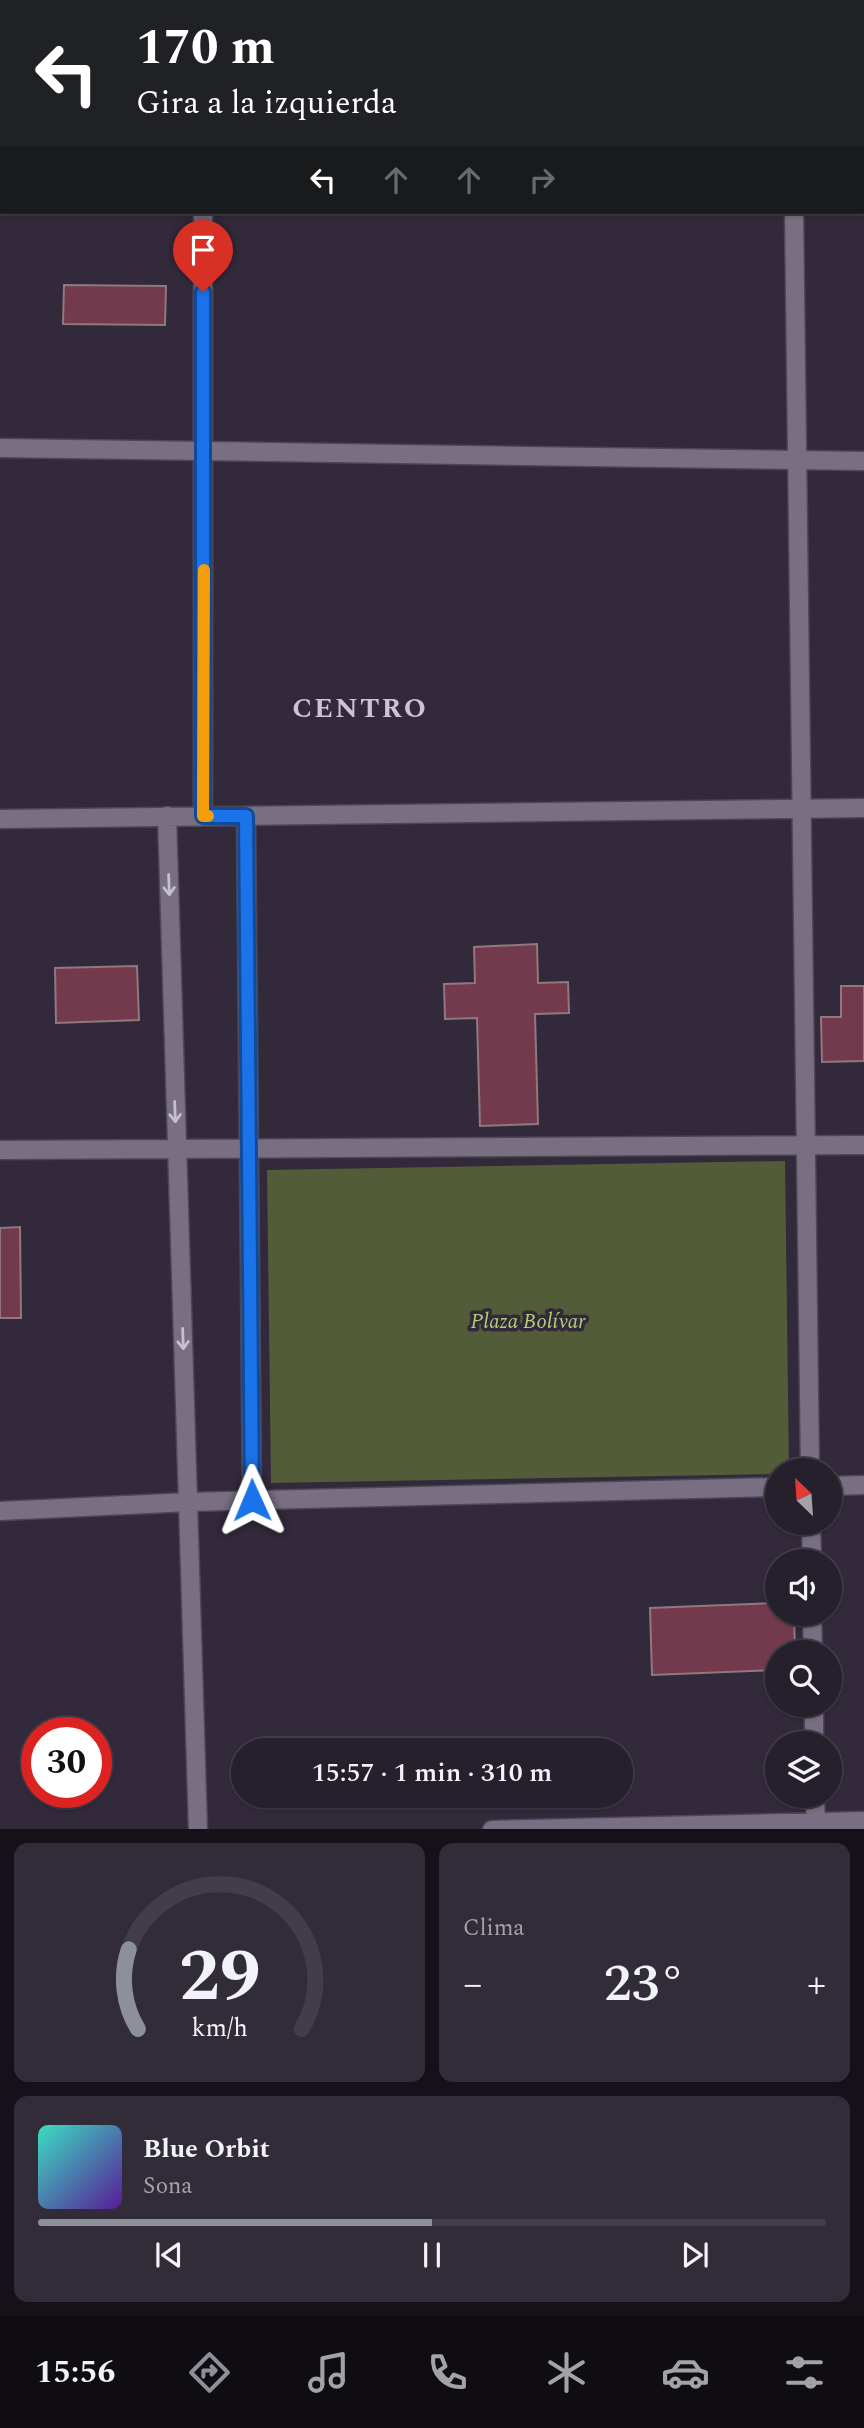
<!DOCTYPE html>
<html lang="es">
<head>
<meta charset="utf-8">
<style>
	:root { --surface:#261f2c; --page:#322c38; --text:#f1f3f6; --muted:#a4a2a9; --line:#423d48; --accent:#8c9099 }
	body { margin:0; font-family:Spectral,serif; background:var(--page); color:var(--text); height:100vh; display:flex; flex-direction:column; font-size:26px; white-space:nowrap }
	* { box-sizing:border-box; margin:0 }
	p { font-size:23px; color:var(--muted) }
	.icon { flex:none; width:38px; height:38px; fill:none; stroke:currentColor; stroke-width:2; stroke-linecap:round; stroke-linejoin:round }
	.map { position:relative; height:1829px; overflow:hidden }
	.sheet { display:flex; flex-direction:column; gap:14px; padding:14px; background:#151118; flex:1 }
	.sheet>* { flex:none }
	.top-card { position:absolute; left:0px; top:0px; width:864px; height:214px; box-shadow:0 2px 5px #0004,0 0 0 2px var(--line); background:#202124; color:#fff; overflow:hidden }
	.needle { width:46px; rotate:335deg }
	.fabs { position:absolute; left:765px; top:1458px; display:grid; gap:14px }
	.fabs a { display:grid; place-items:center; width:77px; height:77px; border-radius:50%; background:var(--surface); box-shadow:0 2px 5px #0004,0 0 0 2px var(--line); font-size:35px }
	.speed { position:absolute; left:21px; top:1717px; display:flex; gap:14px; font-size:35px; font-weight:700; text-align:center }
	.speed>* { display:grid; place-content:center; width:91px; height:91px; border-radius:50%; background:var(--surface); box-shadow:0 2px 5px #0004,0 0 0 2px var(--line); line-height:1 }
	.speed .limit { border:10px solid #d22; background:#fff; color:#111 }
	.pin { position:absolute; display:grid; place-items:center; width:60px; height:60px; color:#fff; margin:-72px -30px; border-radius:50% 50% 50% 0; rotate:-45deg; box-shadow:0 0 7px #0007 }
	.pin .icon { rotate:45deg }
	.me { position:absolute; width:77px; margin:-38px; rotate:359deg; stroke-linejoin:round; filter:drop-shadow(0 0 5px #0008) }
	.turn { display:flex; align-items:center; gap:24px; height:147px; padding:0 21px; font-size:32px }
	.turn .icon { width:91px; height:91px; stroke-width:2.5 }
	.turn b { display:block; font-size:49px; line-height:60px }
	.lanes { display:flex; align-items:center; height:66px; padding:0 21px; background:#0003; justify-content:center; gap:35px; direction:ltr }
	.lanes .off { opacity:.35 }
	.big { font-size:52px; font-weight:600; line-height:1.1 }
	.sheet .widget { flex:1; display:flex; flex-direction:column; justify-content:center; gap:10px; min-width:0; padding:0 24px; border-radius:14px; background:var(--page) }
	.sheet .dial { align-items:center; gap:0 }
	.dial svg { height:182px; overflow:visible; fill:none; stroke:var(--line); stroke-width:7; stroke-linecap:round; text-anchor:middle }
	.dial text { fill:var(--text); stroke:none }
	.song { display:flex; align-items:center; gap:21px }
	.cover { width:84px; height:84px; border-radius:10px; background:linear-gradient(135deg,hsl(170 70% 55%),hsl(270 70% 35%)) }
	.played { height:7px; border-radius:4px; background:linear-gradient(90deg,var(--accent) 50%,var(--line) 50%) }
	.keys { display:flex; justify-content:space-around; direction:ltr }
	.heat { display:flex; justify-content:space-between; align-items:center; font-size:38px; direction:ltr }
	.sheet .tiles { flex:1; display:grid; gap:14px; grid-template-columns:1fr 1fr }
	.widget:last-child { grid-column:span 2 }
	.trip { position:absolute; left:231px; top:1738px; width:402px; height:70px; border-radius:35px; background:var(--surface); box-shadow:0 2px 5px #0004,0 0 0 2px var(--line); font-weight:600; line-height:70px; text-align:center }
	.dock { display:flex; height:112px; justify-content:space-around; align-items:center; background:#0f0c12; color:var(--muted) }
	.dock .icon { width:49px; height:49px }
	.dock .current { color:var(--accent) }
	.dock b { font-size:32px; color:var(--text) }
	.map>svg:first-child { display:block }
</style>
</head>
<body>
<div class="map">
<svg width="864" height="1830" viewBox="0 0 864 1830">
	<rect width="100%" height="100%" fill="#32293a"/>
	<path fill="#535c39" d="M 785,1161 L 789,1470 L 777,1470 L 777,1474 L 271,1483 L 267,1170 Z"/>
	<path fill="#733a4d" stroke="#91787f" stroke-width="2" d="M 64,285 L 166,286 L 165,325 L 63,324 Z
		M 537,944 L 538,983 L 568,982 L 569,1013 L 535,1014 L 538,1124 L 480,1126 L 477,1018 L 445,1019 L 444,984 L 475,983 L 474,947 Z
		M 137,966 L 139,1020 L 56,1023 L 55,968 Z
		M 841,986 L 864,986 L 864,1061 L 822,1062 L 821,1017 L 841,1017 Z
		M 20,1227 L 21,1318 L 0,1318 L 0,1228 Z
		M 777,1603 L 777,1614 L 794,1614 L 795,1652 L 777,1652 L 777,1670 L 652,1675 L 650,1608 Z"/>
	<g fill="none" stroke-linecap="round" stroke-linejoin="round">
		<defs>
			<path id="street" d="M 202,0 L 202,2
				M 792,0 L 792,2
				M 863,71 L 864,71
				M 0,73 L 2,73
				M 203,212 L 203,816
				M 794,212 L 810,1470
				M 0,448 L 864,461
				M 167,816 L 198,1830
				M 246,816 L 252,1500
				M 0,819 L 864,808
				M 0,1150 L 864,1145
				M 830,1486 L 864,1485
				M 0,1511 L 189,1502 L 777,1487
				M 811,1522 L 812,1561
				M 812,1614 L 813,1652
				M 814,1704 L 814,1743
				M 815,1796 L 816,1830
				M 492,1830 L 864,1821"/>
		</defs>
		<use href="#street" stroke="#4d4654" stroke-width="21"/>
		<use href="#street" stroke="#796f82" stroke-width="18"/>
	</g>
	<defs><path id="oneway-shaft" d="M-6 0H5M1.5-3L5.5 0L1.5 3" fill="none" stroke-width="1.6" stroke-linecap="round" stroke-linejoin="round" transform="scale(1.75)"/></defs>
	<g stroke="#c6bfcd">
		<use href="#oneway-shaft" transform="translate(169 885) rotate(88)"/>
		<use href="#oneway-shaft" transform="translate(175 1112) rotate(88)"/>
		<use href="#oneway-shaft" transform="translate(183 1339) rotate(88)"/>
	</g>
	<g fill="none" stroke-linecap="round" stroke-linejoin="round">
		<defs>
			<path id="route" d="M 203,292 L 203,816 L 246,816 L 252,1500"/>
		</defs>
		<use href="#route" stroke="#114b97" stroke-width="18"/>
		<use href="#route" stroke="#1a73e8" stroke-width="12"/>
		<path stroke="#f59e0b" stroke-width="12" d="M 204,570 L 203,816 L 208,816"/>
	</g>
	<g text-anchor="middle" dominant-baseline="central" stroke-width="7" stroke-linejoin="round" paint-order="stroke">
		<g font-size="21" font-style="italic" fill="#b6cc77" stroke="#32293a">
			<text x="528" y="1322">Plaza Bolívar</text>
		</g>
		<g font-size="28" font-weight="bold" letter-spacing="2" fill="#cdc2d7" stroke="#32293a">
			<text x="360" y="708">CENTRO</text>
		</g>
	</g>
</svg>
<div class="fabs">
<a><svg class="needle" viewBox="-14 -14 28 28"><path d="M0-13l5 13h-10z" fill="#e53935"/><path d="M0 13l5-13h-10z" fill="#a4a2a9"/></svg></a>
<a><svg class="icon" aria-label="sound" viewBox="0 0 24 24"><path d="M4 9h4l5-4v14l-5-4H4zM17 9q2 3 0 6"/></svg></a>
<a><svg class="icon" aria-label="search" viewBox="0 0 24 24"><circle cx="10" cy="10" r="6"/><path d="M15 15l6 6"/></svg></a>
<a><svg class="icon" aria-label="layers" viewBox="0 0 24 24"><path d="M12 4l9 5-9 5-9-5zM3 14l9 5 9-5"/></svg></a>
</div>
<div class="speed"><div class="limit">30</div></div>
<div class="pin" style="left:203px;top:292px;background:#d93025"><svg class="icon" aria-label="arrive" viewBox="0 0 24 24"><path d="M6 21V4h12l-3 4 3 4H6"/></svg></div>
<svg class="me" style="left:252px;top:1500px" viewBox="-20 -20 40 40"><path d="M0-17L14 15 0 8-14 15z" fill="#1a73e8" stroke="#fff" stroke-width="4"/></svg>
<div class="trip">15:57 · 1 min · 310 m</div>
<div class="top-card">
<div class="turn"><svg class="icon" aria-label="left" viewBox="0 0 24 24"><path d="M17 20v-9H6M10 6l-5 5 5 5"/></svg><div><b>170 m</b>Gira a la izquierda</div></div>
<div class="lanes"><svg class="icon" aria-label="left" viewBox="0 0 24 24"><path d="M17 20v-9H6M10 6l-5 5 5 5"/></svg><svg class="icon off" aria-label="ahead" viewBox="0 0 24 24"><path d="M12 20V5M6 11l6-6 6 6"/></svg><svg class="icon off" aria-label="ahead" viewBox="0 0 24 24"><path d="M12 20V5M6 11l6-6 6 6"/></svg><svg class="icon off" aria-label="right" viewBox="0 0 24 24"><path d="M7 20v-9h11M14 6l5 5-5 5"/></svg></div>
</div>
</div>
<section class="sheet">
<div class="tiles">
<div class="widget dial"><svg viewBox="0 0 100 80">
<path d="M14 69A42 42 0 1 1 86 69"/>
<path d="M14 69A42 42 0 0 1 10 34" stroke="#8c9099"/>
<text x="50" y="56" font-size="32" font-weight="700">29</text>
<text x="50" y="72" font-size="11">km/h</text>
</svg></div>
<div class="widget"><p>Clima</p>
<div class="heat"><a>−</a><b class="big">23°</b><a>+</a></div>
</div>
<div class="widget">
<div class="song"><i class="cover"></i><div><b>Blue Orbit</b><p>Sona</p></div></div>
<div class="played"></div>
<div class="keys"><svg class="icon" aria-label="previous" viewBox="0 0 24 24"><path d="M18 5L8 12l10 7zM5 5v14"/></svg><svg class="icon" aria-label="pause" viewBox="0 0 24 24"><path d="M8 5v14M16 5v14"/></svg><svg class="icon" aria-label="next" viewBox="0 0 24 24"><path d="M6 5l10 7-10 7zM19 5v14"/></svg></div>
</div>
</div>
</section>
<nav class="dock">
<b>15:56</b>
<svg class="icon current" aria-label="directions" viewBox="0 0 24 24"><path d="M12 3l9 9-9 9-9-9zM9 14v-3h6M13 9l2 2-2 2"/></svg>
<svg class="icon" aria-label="music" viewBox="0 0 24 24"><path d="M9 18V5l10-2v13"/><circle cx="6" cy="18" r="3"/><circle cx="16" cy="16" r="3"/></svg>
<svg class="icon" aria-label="phone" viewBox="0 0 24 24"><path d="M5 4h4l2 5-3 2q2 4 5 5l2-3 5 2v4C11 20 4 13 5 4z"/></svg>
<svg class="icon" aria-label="climate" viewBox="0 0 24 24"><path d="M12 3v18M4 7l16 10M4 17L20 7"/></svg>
<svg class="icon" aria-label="car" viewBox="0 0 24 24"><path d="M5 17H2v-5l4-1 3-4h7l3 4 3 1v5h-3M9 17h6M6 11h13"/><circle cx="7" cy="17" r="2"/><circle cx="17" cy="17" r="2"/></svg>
<svg class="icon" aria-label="filters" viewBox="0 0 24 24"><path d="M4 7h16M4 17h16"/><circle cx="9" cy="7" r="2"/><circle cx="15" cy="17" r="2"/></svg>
</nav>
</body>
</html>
